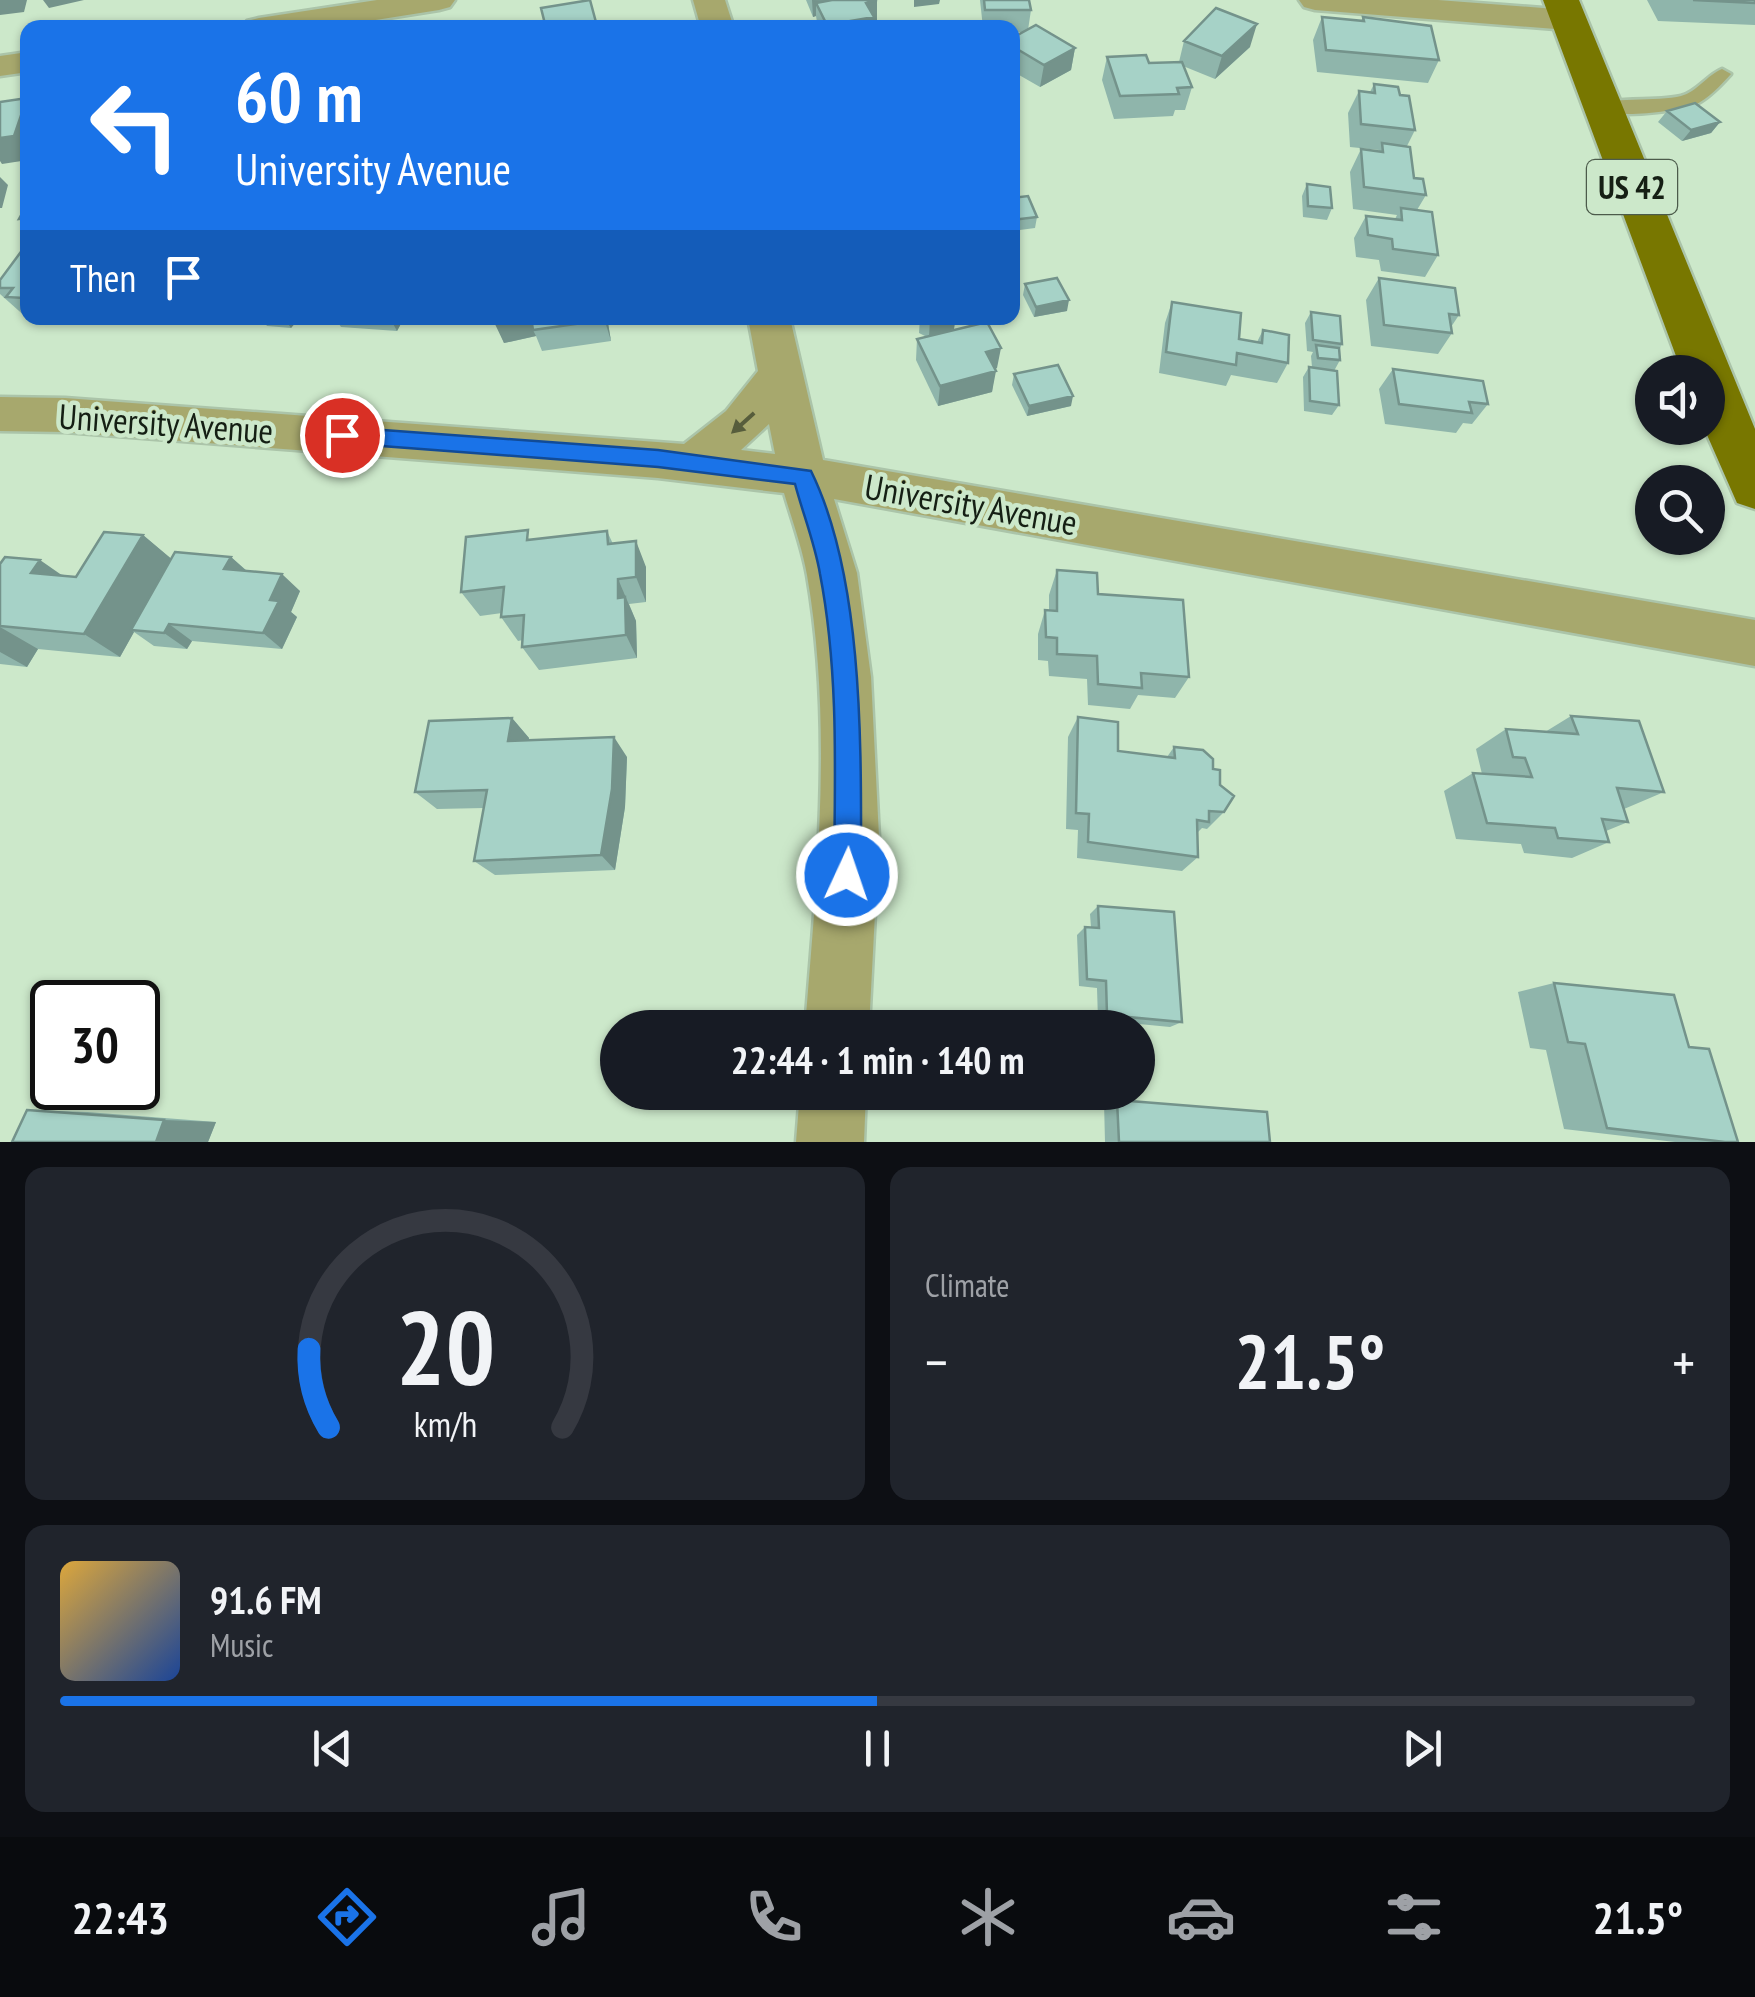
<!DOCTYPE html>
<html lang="en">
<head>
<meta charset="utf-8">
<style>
	:root { --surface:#171b24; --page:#20242c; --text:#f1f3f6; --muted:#9ea1a6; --line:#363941; --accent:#1a73e8 }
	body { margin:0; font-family:"PT Sans Narrow",sans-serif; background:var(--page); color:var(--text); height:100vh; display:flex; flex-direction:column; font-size:38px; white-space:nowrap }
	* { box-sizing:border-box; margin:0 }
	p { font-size:32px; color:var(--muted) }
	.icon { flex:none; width:55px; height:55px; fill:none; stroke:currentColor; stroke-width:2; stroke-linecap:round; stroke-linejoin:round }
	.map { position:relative; height:1142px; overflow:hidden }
	.drawer { display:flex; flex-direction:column; gap:25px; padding:25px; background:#0d0f14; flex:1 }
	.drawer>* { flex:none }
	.top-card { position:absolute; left:20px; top:20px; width:1000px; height:305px; border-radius:20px; box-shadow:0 2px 8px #0004; background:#1a73e8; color:#fff; overflow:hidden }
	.fabs { position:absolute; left:1635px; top:355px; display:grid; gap:20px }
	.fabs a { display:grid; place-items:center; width:90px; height:90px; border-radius:50%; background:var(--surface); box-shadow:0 2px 8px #0004; font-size:50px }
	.speed { position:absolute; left:30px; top:980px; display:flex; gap:20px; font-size:50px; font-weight:700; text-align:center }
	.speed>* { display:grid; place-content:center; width:130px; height:130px; border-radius:50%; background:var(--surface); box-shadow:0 2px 8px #0004; line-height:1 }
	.speed .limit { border:5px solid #111; border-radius:15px; background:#fff; color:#111 }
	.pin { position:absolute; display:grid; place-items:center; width:85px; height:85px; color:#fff; margin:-42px; border:5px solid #fff; border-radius:50%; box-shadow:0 2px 10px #0007 }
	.me { position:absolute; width:110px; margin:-55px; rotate:3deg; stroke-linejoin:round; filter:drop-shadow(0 0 8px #0008) }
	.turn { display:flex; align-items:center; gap:35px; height:210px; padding:0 50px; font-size:45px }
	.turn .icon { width:130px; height:130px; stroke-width:2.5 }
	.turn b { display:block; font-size:70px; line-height:85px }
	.then { display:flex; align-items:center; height:95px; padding:0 50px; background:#0003; gap:20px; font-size:38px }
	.big { font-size:75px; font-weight:700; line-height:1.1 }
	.drawer .card { flex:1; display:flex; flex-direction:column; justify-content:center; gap:15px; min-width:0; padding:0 35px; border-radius:20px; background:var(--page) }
	.drawer .dial { align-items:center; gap:0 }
	.dial svg { height:260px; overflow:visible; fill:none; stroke:var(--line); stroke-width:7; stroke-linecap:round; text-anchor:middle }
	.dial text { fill:var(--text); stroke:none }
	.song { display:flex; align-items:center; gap:30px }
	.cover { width:120px; height:120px; border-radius:15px; background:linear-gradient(135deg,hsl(40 70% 55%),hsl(220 70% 35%)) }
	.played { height:10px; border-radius:5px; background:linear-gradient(90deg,var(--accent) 50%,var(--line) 50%) }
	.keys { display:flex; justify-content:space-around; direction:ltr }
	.heat { display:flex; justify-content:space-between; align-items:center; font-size:55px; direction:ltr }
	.drawer .tiles { flex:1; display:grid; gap:25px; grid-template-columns:1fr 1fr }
	.card:last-child { grid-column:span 2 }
	.trip { position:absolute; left:600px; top:1010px; width:555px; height:100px; border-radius:50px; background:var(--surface); box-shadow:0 2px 8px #0004; font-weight:700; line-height:100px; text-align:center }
	.tab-bar { display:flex; height:160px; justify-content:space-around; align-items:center; background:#090b0e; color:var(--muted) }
	.tab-bar .icon { width:70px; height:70px }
	.tab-bar .active { color:var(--accent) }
	.tab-bar b { font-size:45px; color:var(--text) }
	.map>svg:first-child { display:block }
</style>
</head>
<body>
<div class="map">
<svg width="1755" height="1142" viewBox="0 0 1755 1142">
	<rect width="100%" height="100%" fill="#cce8ca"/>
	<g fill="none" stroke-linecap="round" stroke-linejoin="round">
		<defs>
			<path id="lane" d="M 1722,69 L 1731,74 C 1722,84 1707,100 1694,105 C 1673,112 1609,120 1592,107 C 1606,96 1659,102 1681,96 C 1697,92 1707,75 1722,69 Z"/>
			<path id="street" d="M 377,0 L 455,0 L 450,7 L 439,10 L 325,28 L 243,28 L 247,21 L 259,18 Z
				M 693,0 L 725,0 L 734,28 L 701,28 Z
				M 1299,0 L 1438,0 L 1568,10 L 1580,13 L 1584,20 L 1580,27 L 1568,30 L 1315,10 L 1304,7 Z
				M 28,52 L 28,72 L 0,76 L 0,56 Z
				M 748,318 L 790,318 L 823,460 L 1755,620 L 1755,666 L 834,499 L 857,573 L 871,677 L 879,837 L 869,1028 L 805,1028 C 817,878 833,724 807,575 C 802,547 792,520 784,493 L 658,478 L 65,432 L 0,431 L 0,397 L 65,398 L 684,444 L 726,411 L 758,371 ZM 769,424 L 775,454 L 741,450 Z
				M 800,1092 L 866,1092 L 864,1142 L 796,1142 Z"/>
			<path id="primary" d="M 1543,0 L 1579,0 L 1755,429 L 1755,509 L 1737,503 L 1704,428 L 1708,428 L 1708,372 L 1682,372 Z"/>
		</defs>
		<use href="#lane" stroke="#abc4a9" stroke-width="5"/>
		<use href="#street" stroke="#abc4a9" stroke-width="5"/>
		<use href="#primary" stroke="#abc4a9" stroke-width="5"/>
		<use href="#lane" fill="#a7a86d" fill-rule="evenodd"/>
		<use href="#street" fill="#a7a86d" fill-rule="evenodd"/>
		<use href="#primary" fill="#787700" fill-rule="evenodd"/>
	</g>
	<path fill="#8fb5ab" d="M 806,0 L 877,0 L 877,23 L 874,24 L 874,28 L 818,28 L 816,16 L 813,17 Z
		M 980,0 L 1029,0 L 1031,10 L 1028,30 L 1075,48 L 1071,70 L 1040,87 L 1012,71 L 1012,38 L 1023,32 L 1012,32 L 1012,28 L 983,28 Z
		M 1647,0 L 1755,0 L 1755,25 L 1658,21 Z
		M 1322,17 L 1361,21 L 1363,17 L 1439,60 L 1428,83 L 1317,72 L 1313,40 Z
		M 1184,41 L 1250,47 L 1215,79 L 1183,66 L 1192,87 L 1185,110 L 1175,110 L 1173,116 L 1114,119 L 1102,80 L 1107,57 L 1149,63 L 1179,62 Z
		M 1374,84 L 1400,95 L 1415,130 L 1407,146 L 1414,178 L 1426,195 L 1417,210 L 1438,255 L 1425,277 L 1381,271 L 1379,260 L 1356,257 L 1354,238 L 1366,216 L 1395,219 L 1397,215 L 1353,209 L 1350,172 L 1361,149 L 1378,152 L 1379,150 L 1350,147 L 1348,113 L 1359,91 L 1370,92 Z
		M 1667,111 L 1720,122 L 1711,133 L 1682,141 L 1658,122 Z
		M 1307,184 L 1332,208 L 1327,220 L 1303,217 L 1302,196 Z
		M 1012,198 L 1037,217 L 1035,228 L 1012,231 Z
		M 28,203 L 28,228 L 19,219 Z
		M 28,245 L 28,318 L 47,318 L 46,319 L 28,319 L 0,294 L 0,280 Z
		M 1379,278 L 1459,315 L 1451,327 L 1452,333 L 1438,354 L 1371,346 L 1366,300 Z
		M 1025,284 L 1067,311 L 1034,317 L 1023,295 Z
		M 1172,302 L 1239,339 L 1257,342 L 1263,330 L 1288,363 L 1277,383 L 1231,375 L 1226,386 L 1159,373 L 1165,323 Z
		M 1311,312 L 1342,344 L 1339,350 L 1340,360 L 1334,371 L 1339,405 L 1332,415 L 1304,411 L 1303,377 L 1309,367 L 1312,367 L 1311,356 L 1313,352 L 1307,351 L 1305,323 Z
		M 87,318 L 149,318 L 146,322 L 89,320 Z
		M 170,318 L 239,318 L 236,322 L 172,320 Z
		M 261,318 L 318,318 L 314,324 L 296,322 L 291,328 L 267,326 Z
		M 335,318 L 404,318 L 397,331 L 341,327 Z
		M 494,318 L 634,318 L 608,323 L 611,341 L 542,351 L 536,336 L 504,343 Z
		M 920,318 L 970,318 L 955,321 L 954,329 L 945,332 L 997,368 L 995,369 L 992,392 L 938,406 L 916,360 L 917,339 L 927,337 L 919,333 Z
		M 1393,369 L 1488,404 L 1472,424 L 1463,423 L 1456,433 L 1385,424 L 1379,389 Z
		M 1014,374 L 1071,406 L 1027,416 L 1012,385 Z
		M 607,531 L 613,544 L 646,567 L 646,602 L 629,604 L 636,621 L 637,658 L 539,670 L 522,647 L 523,640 L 518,641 L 501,617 L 502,613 L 480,616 L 461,592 L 533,540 Z
		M 143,535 L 171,559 L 231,557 L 247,571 L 300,591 L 291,612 L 297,617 L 282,649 L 192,641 L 187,649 L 154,646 L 134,632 L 120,657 L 38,649 L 27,667 L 0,664 L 0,564 L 76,577 Z
		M 1057,570 L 1098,594 L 1189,677 L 1175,698 L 1138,695 L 1130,709 L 1088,705 L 1087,679 L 1049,676 L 1048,661 L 1038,660 L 1038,634 L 1045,610 L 1049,611 L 1049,595 Z
		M 1571,716 L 1664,792 L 1624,809 L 1628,822 L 1606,831 L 1609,842 L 1572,858 L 1524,853 L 1521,844 L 1456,839 L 1444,791 L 1473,773 L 1482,774 L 1476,749 L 1506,729 L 1545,732 Z
		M 1078,717 L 1118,751 L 1167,757 L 1174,747 L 1213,769 L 1220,785 L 1224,812 L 1207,829 L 1202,828 L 1197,833 L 1198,857 L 1182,871 L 1077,858 L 1078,830 L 1066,829 L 1068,737 Z
		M 512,718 L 529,738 L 529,740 L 627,757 L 625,807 L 615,870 L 495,875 L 474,861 L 484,808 L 437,809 L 415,792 Z
		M 1098,906 L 1182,1022 L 1170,1027 L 1098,1020 L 1097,988 L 1079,986 L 1077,935 L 1085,927 L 1091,927 L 1090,914 Z
		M 1554,983 L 1738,1142 L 1675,1142 L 1564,1129 L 1546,1050 L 1530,1048 L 1518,992 Z
		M 1117,1100 L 1270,1142 L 1105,1142 L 1104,1102 Z
		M 27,1110 L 87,1112 L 216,1122 L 208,1142 L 12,1142 Z"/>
	<path fill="#74938b" d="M 0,0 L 27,0 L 24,12 L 0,15 Z
		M 43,0 L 84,0 L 49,8 Z
		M 812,0 L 877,1 L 877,23 L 874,24 L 874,28 L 827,28 L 816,3 L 816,16 L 813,17 Z
		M 914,0 L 940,0 L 939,4 L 914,7 Z
		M 559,22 L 560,28 L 546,28 L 545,24 Z
		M 1257,24 L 1250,47 L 1215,79 L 1222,56 Z
		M 1075,48 L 1071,70 L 1040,87 L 1044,65 Z
		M 27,98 L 28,160 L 2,164 L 0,161 L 0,138 Z
		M 1720,122 L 1711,133 L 1682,141 L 1691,130 Z
		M 0,177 L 8,185 L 2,208 L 0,208 Z
		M 1069,300 L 1067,311 L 1034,317 L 1036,307 Z
		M 284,318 L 293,318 L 296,322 L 291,328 Z
		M 390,318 L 404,318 L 397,331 Z
		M 515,318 L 532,318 L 533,330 L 536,336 L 504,343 L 494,322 Z
		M 604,318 L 634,318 L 608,323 L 611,341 Z
		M 930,318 L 970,318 L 955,321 L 954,329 L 929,337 Z
		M 1001,348 L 997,368 L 983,373 L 986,352 Z
		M 996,371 L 992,392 L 938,406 L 940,386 Z
		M 1073,396 L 1071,406 L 1027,416 L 1029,406 Z
		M 143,535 L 174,561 L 131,630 L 134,632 L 120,657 L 84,634 Z
		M 636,541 L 646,567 L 646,602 L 636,577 Z
		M 231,557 L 250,574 L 224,569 Z
		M 40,560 L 76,585 L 31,573 Z
		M 282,574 L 300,591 L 291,612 L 297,617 L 282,649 L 263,633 L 270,600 Z
		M 618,579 L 636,621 L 637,658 L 626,635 L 618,598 Z
		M 169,624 L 192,641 L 187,649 L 164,633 Z
		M 0,627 L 38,649 L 27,667 L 0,652 Z
		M 512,718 L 529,738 L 525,760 L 508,741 Z
		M 614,737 L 627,757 L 625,807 L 615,870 L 601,855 Z
		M 164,1120 L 216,1122 L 208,1142 L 156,1142 Z"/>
	<path fill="#a6d2c7" stroke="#74938b" stroke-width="2.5" d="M 590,0 L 597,26 L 586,28 L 560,28 L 559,22 L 545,24 L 541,8 Z
		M 832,0 L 877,0 L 866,3 L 874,17 L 827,25 L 816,3 Z
		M 984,0 L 1029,0 L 1031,10 L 985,10 Z
		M 1693,0 L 1755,0 L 1755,3 Z
		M 1216,8 L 1257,24 L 1222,56 L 1184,41 Z
		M 1322,17 L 1364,21 L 1363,17 L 1431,26 L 1439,60 L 1326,50 Z
		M 1036,25 L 1075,48 L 1044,65 L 1012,46 L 1012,38 Z
		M 1146,55 L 1149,63 L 1182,62 L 1192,87 L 1177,88 L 1179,94 L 1120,96 L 1107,57 Z
		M 1374,84 L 1398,87 L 1400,95 L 1409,96 L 1415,130 L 1361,124 L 1359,91 L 1375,93 Z
		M 27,98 L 14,136 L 0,138 L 0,102 Z
		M 1695,103 L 1720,122 L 1691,130 L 1667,111 Z
		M 1382,143 L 1410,147 L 1414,178 L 1423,179 L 1426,195 L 1364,187 L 1361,149 L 1383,152 Z
		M 1307,184 L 1330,187 L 1332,208 L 1308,206 Z
		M 1028,196 L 1037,217 L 1012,220 L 1012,198 Z
		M 28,203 L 28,218 L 19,219 Z
		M 1401,208 L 1432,212 L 1438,255 L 1393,249 L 1392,239 L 1368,235 L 1366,216 L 1402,220 Z
		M 26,245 L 28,245 L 28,294 L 24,298 L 6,297 L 13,288 L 0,288 L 0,280 Z
		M 1057,278 L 1069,300 L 1036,307 L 1025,284 Z
		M 1379,278 L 1455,288 L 1459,315 L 1449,314 L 1452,333 L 1384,325 Z
		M 1172,302 L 1241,313 L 1239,339 L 1262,343 L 1263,330 L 1289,335 L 1288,363 L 1237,353 L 1236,365 L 1166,352 Z
		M 1311,312 L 1340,316 L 1342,344 L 1313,340 Z
		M 494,318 L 515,318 L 494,322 Z
		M 531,318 L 604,318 L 604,320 L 533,330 Z
		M 987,322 L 1001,348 L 986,352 L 996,371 L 940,386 L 917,339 Z
		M 1316,345 L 1339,348 L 1340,360 L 1318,358 Z
		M 1058,365 L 1073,396 L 1029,406 L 1014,374 Z
		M 1309,367 L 1337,371 L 1339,405 L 1310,401 Z
		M 1393,369 L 1483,381 L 1488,404 L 1469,402 L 1472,413 L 1399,404 Z
		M 528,530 L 527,540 L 607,531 L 608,544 L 636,541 L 636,577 L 618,579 L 618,598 L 625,597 L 626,635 L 522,647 L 524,615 L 501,617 L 504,587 L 461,592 L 466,537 Z
		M 104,532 L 143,535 L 84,634 L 0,626 L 0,564 L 5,557 L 40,560 L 31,573 L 76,577 Z
		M 175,552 L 231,557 L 224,569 L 282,574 L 270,600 L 279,601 L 263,633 L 169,624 L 164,633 L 131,630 Z
		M 1057,570 L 1097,573 L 1098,594 L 1183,600 L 1189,677 L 1141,673 L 1142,688 L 1098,684 L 1097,656 L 1057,654 L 1057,638 L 1046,637 L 1045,610 L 1057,611 Z
		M 1571,716 L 1639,721 L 1664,792 L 1617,788 L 1628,822 L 1602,819 L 1609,842 L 1558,838 L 1555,828 L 1487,823 L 1473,773 L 1532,777 L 1525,758 L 1513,757 L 1506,729 L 1578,734 Z
		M 1078,717 L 1118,722 L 1118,751 L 1175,758 L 1174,747 L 1203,750 L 1213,759 L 1213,769 L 1220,770 L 1220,785 L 1234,796 L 1224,812 L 1209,811 L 1209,822 L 1197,820 L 1198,857 L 1088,842 L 1089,814 L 1076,813 Z
		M 512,718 L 508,741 L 614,737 L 612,789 L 601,855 L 474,861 L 487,790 L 415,792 L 429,721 Z
		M 1098,906 L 1174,912 L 1182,1022 L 1107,1015 L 1106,981 L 1087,979 L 1085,927 L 1099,928 Z
		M 1554,983 L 1674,995 L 1689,1047 L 1709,1049 L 1738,1142 L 1725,1142 L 1607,1128 L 1585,1044 L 1568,1042 Z
		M 1117,1100 L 1267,1112 L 1270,1142 L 1119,1142 Z
		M 27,1110 L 164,1120 L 156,1142 L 12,1142 Z"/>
	<defs><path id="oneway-solid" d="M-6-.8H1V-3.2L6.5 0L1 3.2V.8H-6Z" transform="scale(2.5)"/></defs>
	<use fill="#575d3c" href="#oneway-solid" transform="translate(743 423) rotate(138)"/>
	<path fill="#1a73e8" stroke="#114b97" stroke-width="2.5" d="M 342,427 L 658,450 L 811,471 C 865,581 861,754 861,875 L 857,885 L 847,889 L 838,885 L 834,875 C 835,775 839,672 820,574 C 815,544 803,514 795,484 L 658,467 L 342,443 L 332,435 Z"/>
	<g text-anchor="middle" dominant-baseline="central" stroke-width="9" stroke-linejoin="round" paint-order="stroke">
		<rect fill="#cce8ca" stroke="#4c5b4b" stroke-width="2.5" x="1587" y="160" width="90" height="54" rx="8"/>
		<g font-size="32" font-weight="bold" fill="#151f14">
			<text x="1632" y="187">US 42</text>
		</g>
		<g font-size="35" fill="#151f14" stroke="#cce8ca">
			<text transform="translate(166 423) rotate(4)">University Avenue</text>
			<text transform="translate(971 504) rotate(10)">University Avenue</text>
		</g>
	</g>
</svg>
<div class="fabs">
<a><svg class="icon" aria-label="sound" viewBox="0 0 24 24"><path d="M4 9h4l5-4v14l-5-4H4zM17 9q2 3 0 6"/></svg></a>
<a><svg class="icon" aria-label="search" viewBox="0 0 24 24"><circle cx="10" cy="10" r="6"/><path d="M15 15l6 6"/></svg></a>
</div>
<div class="speed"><div class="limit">30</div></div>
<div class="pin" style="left:342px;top:435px;background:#d93025"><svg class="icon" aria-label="arrive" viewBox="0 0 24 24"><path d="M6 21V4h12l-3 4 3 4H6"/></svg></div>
<svg class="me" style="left:847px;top:875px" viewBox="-20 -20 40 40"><circle r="17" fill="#1a73e8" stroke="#fff" stroke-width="3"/><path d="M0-11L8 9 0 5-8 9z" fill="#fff"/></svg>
<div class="trip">22:44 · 1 min · 140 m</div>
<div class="top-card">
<div class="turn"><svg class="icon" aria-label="left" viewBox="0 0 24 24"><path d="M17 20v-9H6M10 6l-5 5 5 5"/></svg><div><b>60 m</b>University Avenue</div></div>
<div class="then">Then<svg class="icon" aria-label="arrive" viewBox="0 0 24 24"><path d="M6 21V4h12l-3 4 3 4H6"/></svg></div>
</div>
</div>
<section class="drawer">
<div class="tiles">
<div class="card dial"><svg viewBox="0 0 100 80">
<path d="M14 69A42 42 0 1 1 86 69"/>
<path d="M14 69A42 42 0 0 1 8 45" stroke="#1a73e8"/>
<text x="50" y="56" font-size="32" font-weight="700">20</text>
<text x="50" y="72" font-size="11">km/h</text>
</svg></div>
<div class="card"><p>Climate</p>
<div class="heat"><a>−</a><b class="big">21.5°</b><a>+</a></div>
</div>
<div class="card">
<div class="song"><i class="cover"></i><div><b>91.6 FM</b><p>Music</p></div></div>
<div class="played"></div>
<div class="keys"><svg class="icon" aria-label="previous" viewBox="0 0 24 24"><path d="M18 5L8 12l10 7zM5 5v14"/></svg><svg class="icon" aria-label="pause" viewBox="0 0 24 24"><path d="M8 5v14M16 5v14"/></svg><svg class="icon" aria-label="next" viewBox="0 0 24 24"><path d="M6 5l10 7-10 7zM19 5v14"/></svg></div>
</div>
</div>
</section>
<nav class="tab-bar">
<b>22:43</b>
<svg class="icon active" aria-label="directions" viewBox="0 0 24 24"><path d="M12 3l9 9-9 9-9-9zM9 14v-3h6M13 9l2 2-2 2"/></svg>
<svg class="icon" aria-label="music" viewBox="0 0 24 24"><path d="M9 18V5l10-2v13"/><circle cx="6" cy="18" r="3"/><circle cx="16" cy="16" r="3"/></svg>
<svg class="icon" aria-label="phone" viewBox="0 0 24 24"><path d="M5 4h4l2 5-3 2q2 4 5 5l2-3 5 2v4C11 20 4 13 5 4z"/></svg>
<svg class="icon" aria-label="climate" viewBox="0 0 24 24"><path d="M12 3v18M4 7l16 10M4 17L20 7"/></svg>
<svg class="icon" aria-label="car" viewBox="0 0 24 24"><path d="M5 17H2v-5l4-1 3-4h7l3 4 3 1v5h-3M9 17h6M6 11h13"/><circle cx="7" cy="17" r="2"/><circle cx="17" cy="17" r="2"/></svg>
<svg class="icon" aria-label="filters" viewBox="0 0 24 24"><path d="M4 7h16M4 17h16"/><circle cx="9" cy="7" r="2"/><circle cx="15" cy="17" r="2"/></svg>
<b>21.5°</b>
</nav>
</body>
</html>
